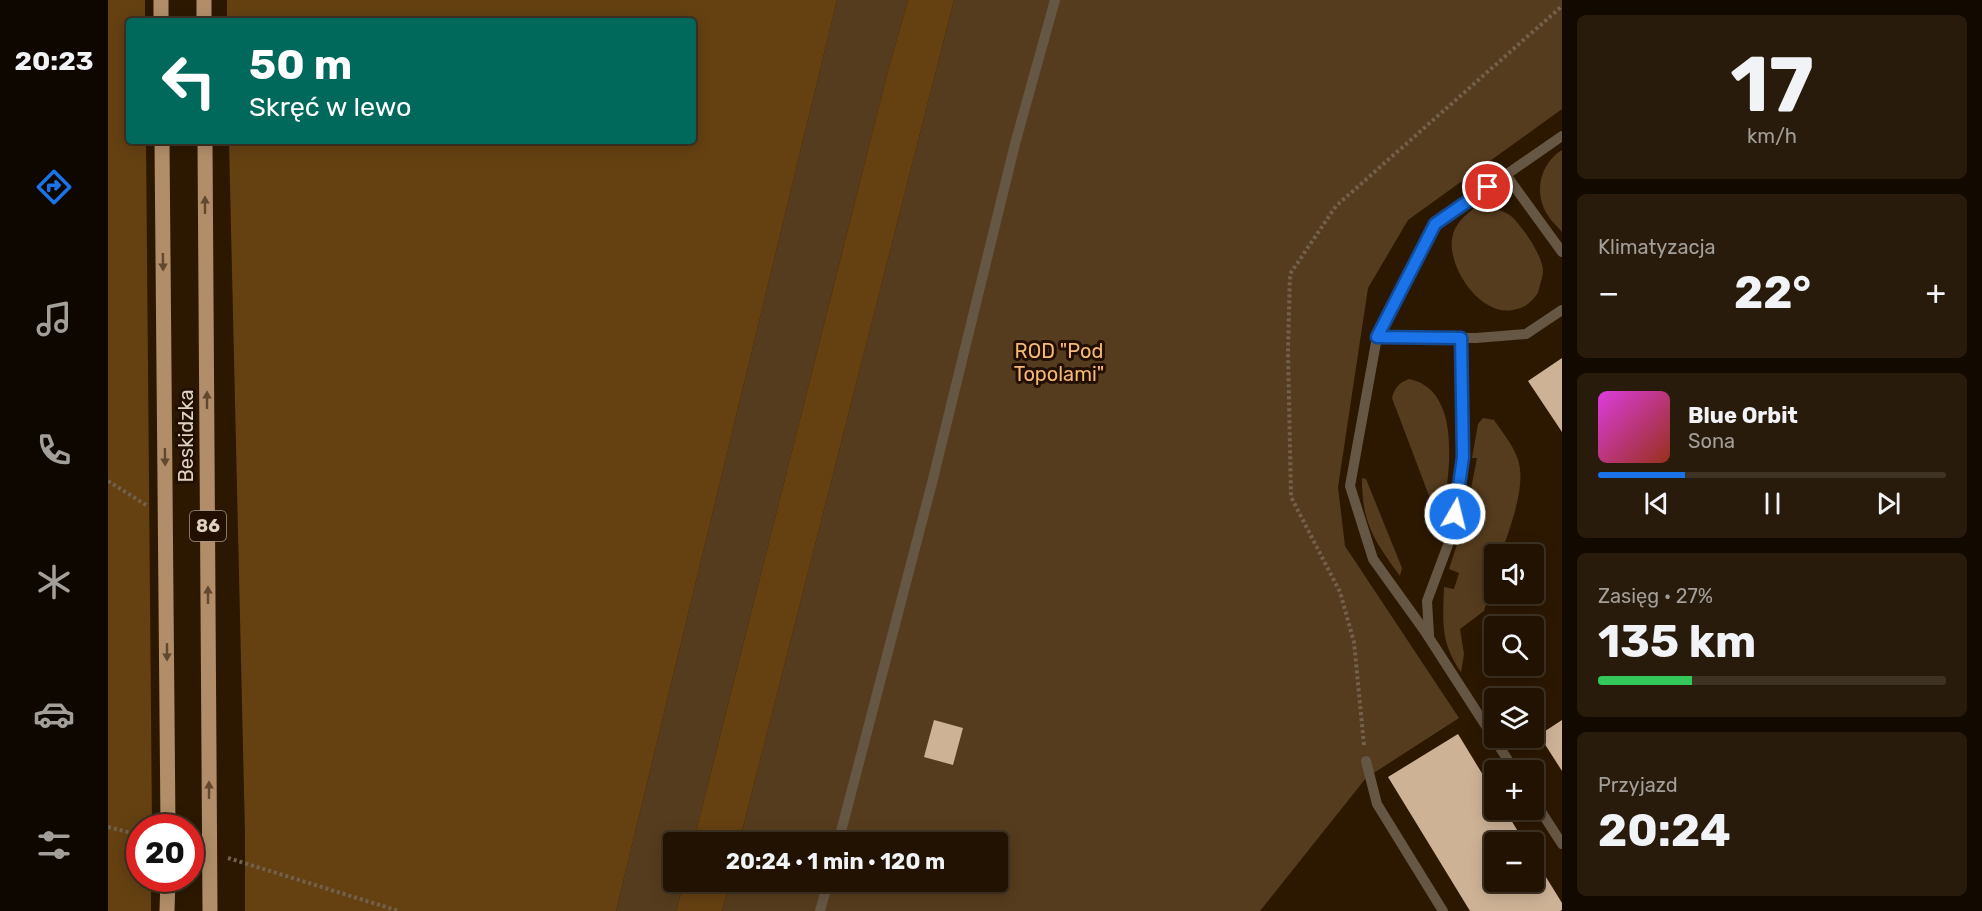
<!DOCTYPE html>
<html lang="pl">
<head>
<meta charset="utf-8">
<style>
	:root { --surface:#211201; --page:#291b0b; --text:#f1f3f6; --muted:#a29e99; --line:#3e3223; --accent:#1a73e8 }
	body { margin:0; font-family:Rubik,sans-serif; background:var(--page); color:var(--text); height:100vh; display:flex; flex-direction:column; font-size:22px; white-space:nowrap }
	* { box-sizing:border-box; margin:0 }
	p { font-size:20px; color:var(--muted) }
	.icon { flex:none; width:33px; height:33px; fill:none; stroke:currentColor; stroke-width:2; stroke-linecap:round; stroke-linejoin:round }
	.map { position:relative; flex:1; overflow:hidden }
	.sheet { display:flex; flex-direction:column; gap:15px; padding:15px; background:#120a01; width:420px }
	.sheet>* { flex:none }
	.guide { position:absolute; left:18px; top:18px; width:570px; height:126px; border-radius:6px; box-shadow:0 3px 15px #0003,0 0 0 2px var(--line); background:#00695c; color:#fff; overflow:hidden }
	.fabs { position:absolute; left:1376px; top:544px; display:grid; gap:12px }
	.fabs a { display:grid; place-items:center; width:60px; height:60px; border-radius:6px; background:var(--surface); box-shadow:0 3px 15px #0003,0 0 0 2px var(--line); font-size:30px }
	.speed { position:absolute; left:18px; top:814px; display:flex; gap:12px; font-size:30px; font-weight:700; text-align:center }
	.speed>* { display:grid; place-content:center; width:78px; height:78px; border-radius:50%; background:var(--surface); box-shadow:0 3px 15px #0003,0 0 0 2px var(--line); line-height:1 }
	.speed .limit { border:9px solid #d22; background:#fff; color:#111 }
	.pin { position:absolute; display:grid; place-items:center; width:51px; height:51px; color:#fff; margin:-26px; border:3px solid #fff; border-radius:50%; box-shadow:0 2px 6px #0007 }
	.me { position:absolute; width:66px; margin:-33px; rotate:8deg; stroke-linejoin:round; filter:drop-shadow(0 0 4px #0008) }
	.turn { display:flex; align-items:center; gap:21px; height:126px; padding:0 24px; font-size:27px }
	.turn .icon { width:78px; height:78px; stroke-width:2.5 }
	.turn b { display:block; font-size:42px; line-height:51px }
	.big { font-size:45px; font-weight:700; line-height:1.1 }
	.sheet .tile { flex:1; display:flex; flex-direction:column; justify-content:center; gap:9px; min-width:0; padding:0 21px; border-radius:9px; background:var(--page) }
	.sheet .dial { align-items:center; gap:0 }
	.dial b { font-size:78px; line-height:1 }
	.song { display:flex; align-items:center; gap:18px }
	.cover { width:72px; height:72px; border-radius:9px; background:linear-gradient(135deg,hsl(300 70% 55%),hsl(10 70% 35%)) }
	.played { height:6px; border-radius:3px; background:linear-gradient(90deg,var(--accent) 25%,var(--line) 25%) }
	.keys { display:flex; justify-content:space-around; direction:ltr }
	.heat { display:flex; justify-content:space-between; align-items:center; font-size:33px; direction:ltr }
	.charge { height:9px; border-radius:4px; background:linear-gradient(90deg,#34c759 27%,var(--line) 0) }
	.trip { position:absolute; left:555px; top:832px; width:345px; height:60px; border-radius:6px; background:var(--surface); box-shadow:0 3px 15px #0003,0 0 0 2px var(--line); font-weight:700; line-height:60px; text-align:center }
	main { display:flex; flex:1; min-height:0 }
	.menu { display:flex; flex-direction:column; width:108px; justify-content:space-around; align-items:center; background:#0d0700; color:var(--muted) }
	.menu .icon { width:42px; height:42px }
	.menu .active { color:var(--accent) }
	.menu b { font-size:27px; color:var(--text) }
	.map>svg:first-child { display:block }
</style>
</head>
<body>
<main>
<nav class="menu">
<b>20:23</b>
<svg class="icon active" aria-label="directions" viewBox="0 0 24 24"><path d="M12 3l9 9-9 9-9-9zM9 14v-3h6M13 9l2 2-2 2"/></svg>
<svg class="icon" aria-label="music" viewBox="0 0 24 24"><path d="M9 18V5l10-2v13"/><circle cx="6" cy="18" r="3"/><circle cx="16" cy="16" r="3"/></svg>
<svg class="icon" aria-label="phone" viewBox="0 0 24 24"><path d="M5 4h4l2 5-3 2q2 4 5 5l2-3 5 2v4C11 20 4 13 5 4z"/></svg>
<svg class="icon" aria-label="climate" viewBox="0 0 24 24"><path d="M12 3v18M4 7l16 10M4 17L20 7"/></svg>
<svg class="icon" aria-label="car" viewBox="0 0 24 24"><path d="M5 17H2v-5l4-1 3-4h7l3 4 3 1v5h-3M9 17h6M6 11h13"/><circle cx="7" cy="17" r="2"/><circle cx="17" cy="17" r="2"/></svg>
<svg class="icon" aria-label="filters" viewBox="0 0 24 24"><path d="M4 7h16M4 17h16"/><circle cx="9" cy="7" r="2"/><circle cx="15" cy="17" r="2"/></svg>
</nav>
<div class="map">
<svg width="1454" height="911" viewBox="0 0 1454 911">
	<rect width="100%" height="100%" fill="#2c1801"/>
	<path fill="#563c1e" d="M 729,0 L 800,0 L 781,67 L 585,843 L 566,843 L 566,882 L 576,882 L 568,911 L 508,911 Z
		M 846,0 L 1454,0 L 1454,109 L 1300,220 L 1260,288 L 1230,487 L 1237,546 L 1351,718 L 1258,778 L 1152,911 L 614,911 L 622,882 L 890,882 L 890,843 L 631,843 Z
		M 1454,150 L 1454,232 C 1450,227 1444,222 1441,217 C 1425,195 1431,164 1454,150 Z
		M 1368,207 C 1379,208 1395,209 1403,216 C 1414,226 1435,256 1435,271 C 1435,277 1432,283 1431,289 C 1430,295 1425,299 1421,303 C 1416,308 1411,308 1405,310 C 1372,316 1340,268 1344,239 C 1346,224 1357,215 1368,207 Z
		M 1301,379 C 1359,391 1339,486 1333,526 L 1330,535 L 1326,532 L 1323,501 L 1284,398 C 1287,387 1291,383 1301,379 Z
		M 1375,418 L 1386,420 C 1394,432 1406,446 1410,460 C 1419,486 1401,529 1393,555 L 1386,555 L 1386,577 L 1376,611 L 1352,629 L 1356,654 L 1353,672 C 1332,642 1335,621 1336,587 L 1346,589 L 1351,573 L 1341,569 L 1352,535 L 1354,535 L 1369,458 L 1364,458 L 1370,424 Z
		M 1254,478 L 1258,479 L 1294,568 L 1292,576 C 1266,540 1254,524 1254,478 Z"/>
	<path fill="#654112" d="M 0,0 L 37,0 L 37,21 L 21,21 L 21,141 L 38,141 L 44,828 L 32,828 L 32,879 L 43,879 L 43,911 L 0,911 Z
		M 119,0 L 729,0 L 508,911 L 137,911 L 137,834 L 121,141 L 585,141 L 585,21 L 119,21 Z
		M 800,0 L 846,0 L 631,843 L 585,843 L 781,67 Z
		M 576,882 L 622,882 L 614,911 L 568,911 Z"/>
	<path fill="#cdb296" d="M 1454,358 L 1454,432 L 1420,381 Z
		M 826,720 L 855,728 L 845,765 L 816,757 Z
		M 1454,720 L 1454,771 L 1431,735 Z
		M 1350,734 L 1386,793 L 1386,810 L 1397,810 L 1417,843 L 1386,843 L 1386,882 L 1425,882 L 1425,856 L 1454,903 L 1454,910 L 1452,911 L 1362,911 L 1280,777 Z"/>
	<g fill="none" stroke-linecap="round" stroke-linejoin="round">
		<path stroke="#73614d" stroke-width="4" stroke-dasharray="3 3" stroke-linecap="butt" d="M 0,481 L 38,505
			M 1256,745 L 1246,642 L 1232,592 L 1183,497 L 1180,351 L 1182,274 L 1228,206 L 1454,6
			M 0,827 L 32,835
			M 120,858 L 291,911"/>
		<path stroke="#665644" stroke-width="10" d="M 1398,175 L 1454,252
			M 1269,337 L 1368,338 L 1418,334 L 1454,310
			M 1321,635 L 1319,601 L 1344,534 L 1355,457 L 1353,338
			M 1258,761 L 1269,804 L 1335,911
			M 1407,771 L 1316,630 L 1265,559 L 1242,486 L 1269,337 L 1327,224 L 1454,136
			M 1425,799 L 1454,844
			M 730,843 L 824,483 L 907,144 L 947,0
			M 712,911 L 720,882"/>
		<path stroke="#b18e69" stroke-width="15" d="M 53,0 L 53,21
			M 96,0 L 96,21
			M 54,141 L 60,828
			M 97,141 L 102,911
			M 59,911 L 60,879"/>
	</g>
	<defs><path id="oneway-solid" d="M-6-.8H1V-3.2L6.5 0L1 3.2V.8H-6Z" transform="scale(1.5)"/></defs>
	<g fill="#62482f">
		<use href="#oneway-solid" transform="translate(97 205) rotate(-90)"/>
		<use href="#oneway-solid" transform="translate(55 262) rotate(89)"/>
		<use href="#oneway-solid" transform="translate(99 400) rotate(-90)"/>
		<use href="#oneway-solid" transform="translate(57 457) rotate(89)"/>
		<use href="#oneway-solid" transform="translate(100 595) rotate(-90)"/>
		<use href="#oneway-solid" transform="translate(59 652) rotate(90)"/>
		<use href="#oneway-solid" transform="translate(101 790) rotate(-90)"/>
	</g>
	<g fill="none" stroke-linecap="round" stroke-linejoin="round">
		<defs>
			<path id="route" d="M 1347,514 L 1355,457 L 1353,338 L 1269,337 L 1327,224 L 1380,187"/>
		</defs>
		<use href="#route" stroke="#114b97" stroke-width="15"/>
		<use href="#route" stroke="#1a73e8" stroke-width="10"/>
	</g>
	<g text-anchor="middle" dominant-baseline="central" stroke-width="6" stroke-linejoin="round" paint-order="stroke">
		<rect fill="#220f00" stroke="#a69688" stroke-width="1.5" x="82" y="511" width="36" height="30" rx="4.5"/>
		<g font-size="18" font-weight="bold" fill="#ded0c2">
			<text x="100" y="526">86</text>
		</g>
		<g font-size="20" fill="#f4b976" stroke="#220f00">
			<text x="951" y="351">ROD "Pod<tspan x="951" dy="23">Topolami"</tspan></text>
		</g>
		<g font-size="20" fill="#ded0c2" stroke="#220f00">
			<text transform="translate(78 436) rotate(-90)">Beskidzka</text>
		</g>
	</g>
</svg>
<div class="fabs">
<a><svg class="icon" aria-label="sound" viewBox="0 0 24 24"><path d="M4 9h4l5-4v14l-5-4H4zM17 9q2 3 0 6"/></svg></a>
<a><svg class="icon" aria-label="search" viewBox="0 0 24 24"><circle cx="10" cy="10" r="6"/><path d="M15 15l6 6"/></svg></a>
<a><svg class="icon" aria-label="layers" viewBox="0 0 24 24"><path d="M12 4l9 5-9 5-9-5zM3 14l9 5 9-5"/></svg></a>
<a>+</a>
<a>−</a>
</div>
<div class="speed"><div class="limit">20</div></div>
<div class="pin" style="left:1380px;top:187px;background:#d93025"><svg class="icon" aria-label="arrive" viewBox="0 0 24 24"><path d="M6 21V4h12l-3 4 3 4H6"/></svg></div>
<svg class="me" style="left:1347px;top:514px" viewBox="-20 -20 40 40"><circle r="17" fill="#1a73e8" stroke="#fff" stroke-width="3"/><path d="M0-11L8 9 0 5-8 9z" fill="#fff"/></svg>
<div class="trip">20:24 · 1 min · 120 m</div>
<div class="guide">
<div class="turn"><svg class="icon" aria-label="left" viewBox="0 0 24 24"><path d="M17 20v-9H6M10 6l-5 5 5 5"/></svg><div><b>50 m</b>Skręć w lewo</div></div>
</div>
</div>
<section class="sheet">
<div class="tile dial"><b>17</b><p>km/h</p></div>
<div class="tile"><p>Klimatyzacja</p>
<div class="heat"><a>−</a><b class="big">22°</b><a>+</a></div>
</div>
<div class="tile">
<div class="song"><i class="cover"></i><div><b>Blue Orbit</b><p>Sona</p></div></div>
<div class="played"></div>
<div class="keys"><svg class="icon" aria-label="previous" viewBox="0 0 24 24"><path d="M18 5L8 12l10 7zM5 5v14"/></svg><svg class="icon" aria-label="pause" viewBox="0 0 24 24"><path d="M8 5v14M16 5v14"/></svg><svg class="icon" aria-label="next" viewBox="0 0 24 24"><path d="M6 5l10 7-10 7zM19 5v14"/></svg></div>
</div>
<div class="tile"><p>Zasięg · 27%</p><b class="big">135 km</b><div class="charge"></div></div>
<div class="tile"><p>Przyjazd</p><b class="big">20:24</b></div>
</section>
</main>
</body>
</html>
